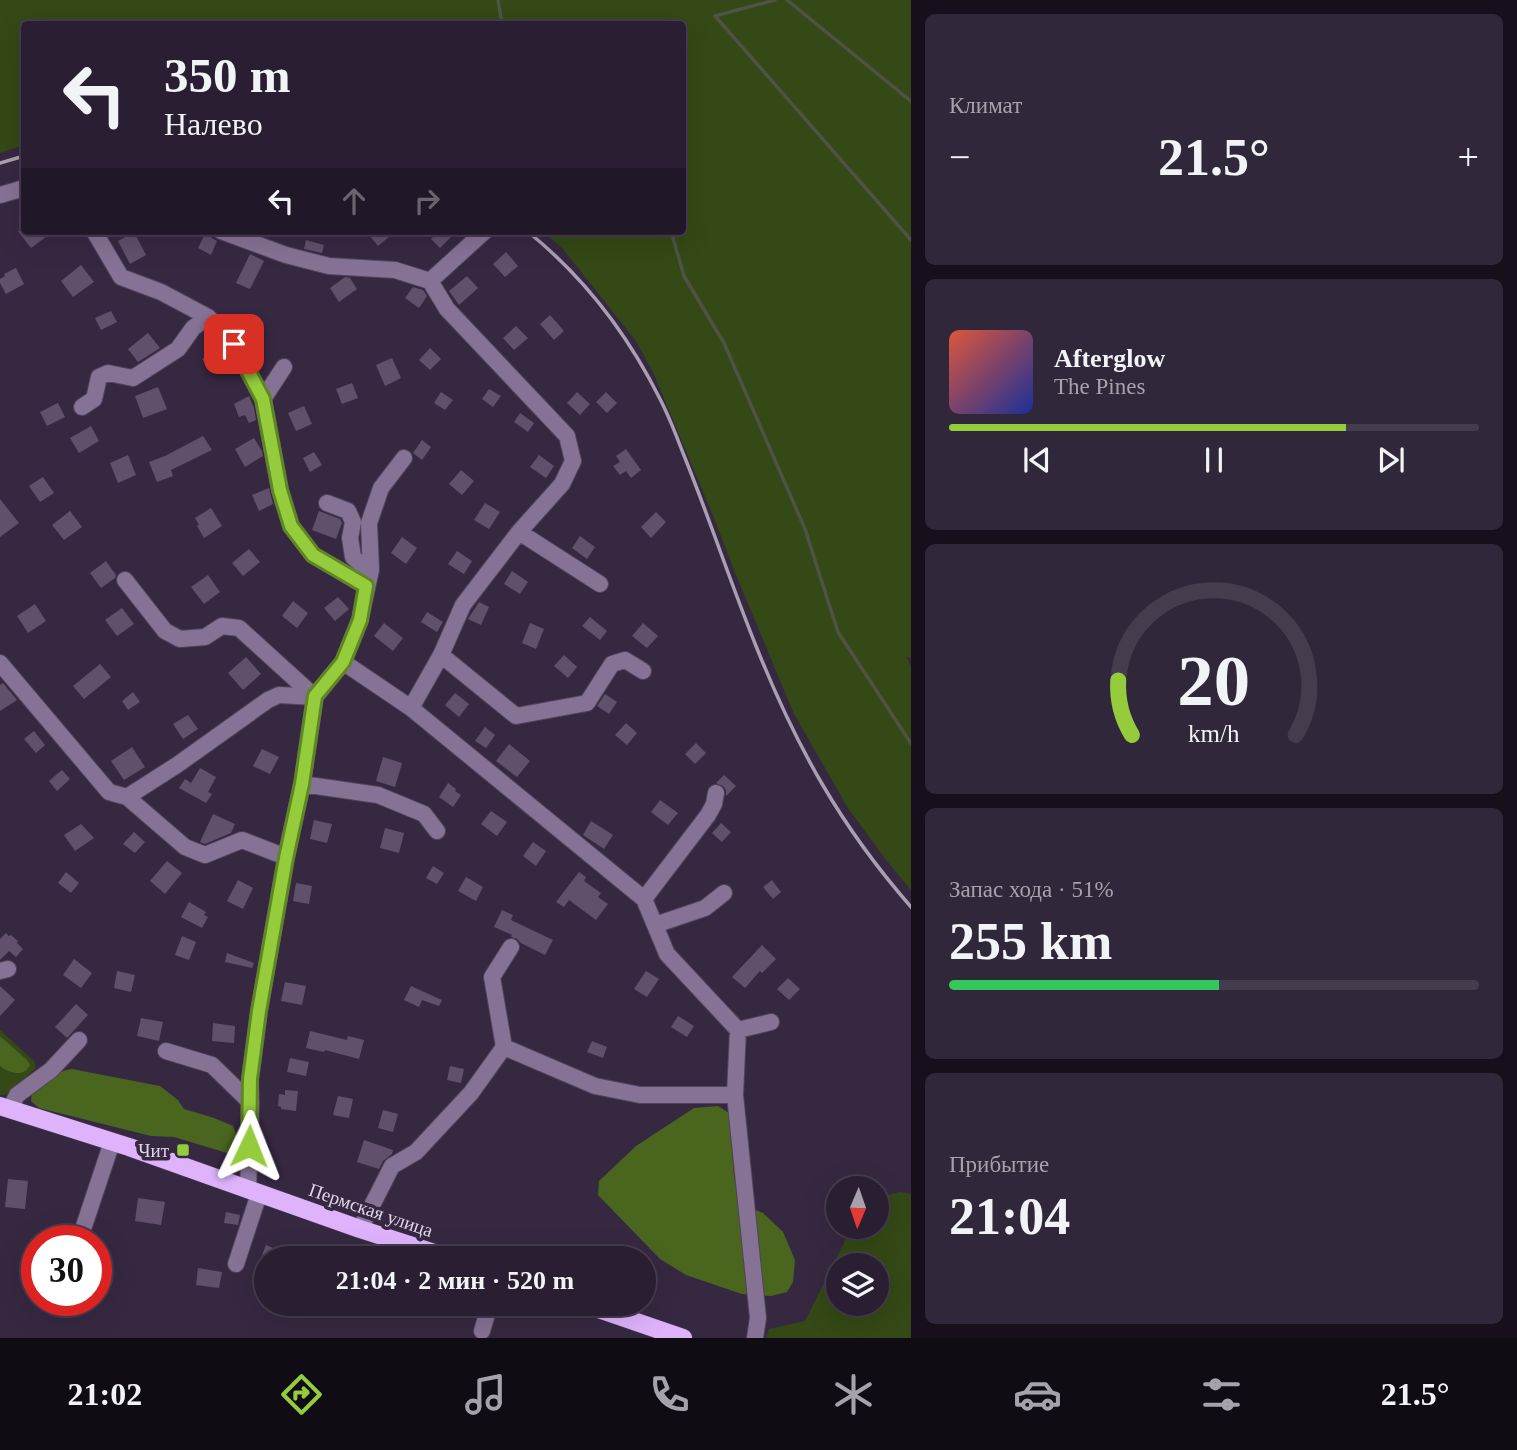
<!DOCTYPE html>
<html lang="ru">
<head>
<meta charset="utf-8">
<style>
	:root { --surface:#291e32; --page:#31273a; --text:#f1f3f6; --muted:#a5a2ac; --line:#453c4d; --accent:#94cc3c }
	body { margin:0; font-family:Georgia,serif; background:var(--page); color:var(--text); height:100vh; display:flex; flex-direction:column; font-size:26px; white-space:nowrap }
	* { box-sizing:border-box; margin:0 }
	p { font-size:23px; color:var(--muted) }
	.icon { flex:none; width:38px; height:38px; fill:none; stroke:currentColor; stroke-width:2; stroke-linecap:round; stroke-linejoin:round }
	.map { position:relative; flex:1; overflow:hidden }
	.drawer { display:flex; flex-direction:column; gap:14px; padding:14px; background:#17101c; width:606px }
	.drawer>* { flex:none }
	.top-card { position:absolute; left:21px; top:21px; width:665px; height:214px; border-radius:7px; box-shadow:0 7px 28px #0002,0 0 0 2px var(--line); background:#291e32; color:var(--text); overflow:hidden }
	.needle { width:46px; rotate:182deg }
	.controls { position:absolute; left:826px; top:1176px; display:grid; gap:14px }
	.controls a { display:grid; place-items:center; width:63px; height:63px; border-radius:50%; background:var(--surface); box-shadow:0 7px 28px #0002,0 0 0 2px var(--line); font-size:35px }
	.speed { position:absolute; left:21px; top:1225px; display:flex; gap:14px; font-size:35px; font-weight:700; text-align:center }
	.speed>* { display:grid; place-content:center; width:91px; height:91px; border-radius:50%; background:var(--surface); box-shadow:0 7px 28px #0002,0 0 0 2px var(--line); line-height:1 }
	.speed .limit { border:10px solid #d22; background:#fff; color:#111 }
	.pin { position:absolute; display:grid; place-items:center; width:60px; height:60px; color:#fff; margin:-30px; border-radius:14px; box-shadow:0 4px 10px #0006 }
	.me { position:absolute; width:77px; margin:-38px; rotate:2deg; stroke-linejoin:round; filter:drop-shadow(0 0 5px #0008) }
	.turn { display:flex; align-items:center; gap:24px; height:147px; padding:0 28px; font-size:32px }
	.turn .icon { width:91px; height:91px; stroke-width:2.5 }
	.turn b { display:block; font-size:49px; line-height:60px }
	.lanes { display:flex; align-items:center; height:66px; padding:0 28px; background:#0003; justify-content:center; gap:35px; direction:ltr }
	.lanes .off { opacity:.35 }
	.big { font-size:52px; font-weight:700; line-height:1.1 }
	.drawer .card { flex:1; display:flex; flex-direction:column; justify-content:center; gap:10px; min-width:0; padding:0 24px; border-radius:10px; background:var(--page) }
	.drawer .dial { align-items:center; gap:0 }
	.dial svg { height:182px; overflow:visible; fill:none; stroke:var(--line); stroke-width:7; stroke-linecap:round; text-anchor:middle }
	.dial text { fill:var(--text); stroke:none }
	.song { display:flex; align-items:center; gap:21px }
	.cover { width:84px; height:84px; border-radius:10px; background:linear-gradient(135deg,hsl(10 70% 55%),hsl(230 70% 35%)) }
	.played { height:7px; border-radius:4px; background:linear-gradient(90deg,var(--accent) 75%,var(--line) 75%) }
	.keys { display:flex; justify-content:space-around; direction:ltr }
	.heat { display:flex; justify-content:space-between; align-items:center; font-size:38px; direction:ltr }
	.charge { height:10px; border-radius:5px; background:linear-gradient(90deg,#34c759 51%,var(--line) 0) }
	.trip { position:absolute; left:254px; top:1246px; width:402px; height:70px; border-radius:35px; background:var(--surface); box-shadow:0 7px 28px #0002,0 0 0 2px var(--line); font-weight:700; line-height:70px; text-align:center }
	.tab-bar { display:flex; height:112px; justify-content:space-around; align-items:center; background:#100c14; color:var(--muted) }
	.tab-bar .icon { width:49px; height:49px }
	.tab-bar .selected { color:var(--accent) }
	.tab-bar b { font-size:32px; color:var(--text) }
	main { display:flex; flex:1; min-height:0 }
	.map>svg:first-child { display:block }
</style>
</head>
<body>
<main>
<div class="map">
<svg width="912" height="1338" viewBox="0 0 912 1338">
	<rect width="100%" height="100%" fill="#372842"/>
	<path fill="#344915" fill-rule="evenodd" d="M 0,0 L 911,0 L 911,658 L 906,657 L 912,668 L 911,890 L 886,860 L 848,808 L 794,714 L 734,570 L 712,513 L 653,372 L 636,341 L 563,249 L 542,231 L 682,231 L 682,24 L 24,24 L 24,145 L 0,153 Z
		M 0,1030 L 34,1061 L 36,1068 L 9,1094 L 0,1095 Z
		M 900,1192 L 911,1194 L 911,1338 L 766,1338 L 769,1329 L 805,1321 L 852,1227 L 877,1227 L 877,1197 ZM 838,1265 L 877,1265 L 877,1304 L 838,1304 Z"/>
	<path fill="#49651e" d="M 0,1036 L 27,1060 L 30,1065 C 24,1078 9,1073 0,1066 Z
		M 72,1069 L 160,1086 L 178,1100 L 184,1109 L 214,1118 L 233,1126 C 237,1136 240,1145 233,1154 L 227,1153 L 174,1137 L 151,1136 L 39,1108 L 31,1101 L 32,1091 C 44,1081 57,1071 72,1069 Z
		M 718,1106 L 729,1113 L 734,1176 L 741,1204 L 763,1213 L 783,1232 L 795,1260 L 793,1282 L 787,1292 L 771,1296 L 742,1294 L 686,1275 L 660,1259 L 598,1195 L 599,1181 L 636,1146 L 694,1108 Z"/>
	<g fill="none" stroke-linecap="round" stroke-linejoin="round">
		<path stroke="#4e5346" stroke-width="3.5" d="M 498,0 L 502,24
			M 775,0 L 715,16 L 912,241
			M 787,0 L 912,102
			M 671,231 L 684,276 L 724,343 L 805,529 L 838,632 L 912,745"/>
	</g>
	<path fill="#60506c" d="M 18,231 L 54,231 L 31,248 Z
		M 374,231 L 385,231 L 390,236 L 378,246 L 369,235 Z
		M 439,231 L 445,231 L 451,237 L 440,248 L 431,239 Z
		M 134,232 L 146,255 L 130,264 L 118,241 Z
		M 205,234 L 217,241 L 211,255 L 198,248 Z
		M 306,240 L 324,245 L 322,253 L 304,249 Z
		M 506,252 L 518,266 L 505,277 L 493,264 Z
		M 250,254 L 264,261 L 250,289 L 236,283 Z
		M 81,265 L 94,282 L 73,297 L 61,281 Z
		M 16,268 L 24,284 L 6,294 L 0,283 L 0,279 L 5,276 L 4,274 Z
		M 467,276 L 478,288 L 459,305 L 449,291 Z
		M 345,277 L 350,278 L 357,289 L 339,302 L 330,288 Z
		M 413,287 L 423,290 L 427,296 L 419,308 L 405,298 Z
		M 111,311 L 117,322 L 101,330 L 95,318 Z
		M 550,315 L 564,331 L 554,340 L 540,324 Z
		M 516,326 L 528,338 L 514,350 L 503,338 Z
		M 148,333 L 160,348 L 138,362 L 128,349 Z
		M 430,348 L 441,359 L 430,370 L 419,360 Z
		M 215,349 L 223,361 L 210,370 L 202,359 Z
		M 392,358 L 401,378 L 385,386 L 376,365 Z
		M 352,383 L 358,398 L 342,404 L 336,389 Z
		M 158,387 L 167,409 L 143,418 L 135,396 Z
		M 489,389 L 501,396 L 493,407 L 482,399 Z
		M 441,392 L 453,400 L 445,410 L 434,403 Z
		M 577,392 L 590,404 L 580,415 L 567,403 Z
		M 606,392 L 617,403 L 607,413 L 596,402 Z
		M 249,396 L 254,408 L 256,420 L 249,423 L 245,415 L 239,417 L 234,404 Z
		M 58,403 L 65,417 L 47,426 L 40,412 Z
		M 304,406 L 312,424 L 296,431 L 288,413 Z
		M 520,413 L 534,423 L 528,432 L 514,422 Z
		M 91,426 L 99,441 L 79,453 L 70,438 Z
		M 203,436 L 212,450 L 171,470 L 173,476 L 157,482 L 149,462 L 165,456 Z
		M 254,438 L 262,451 L 263,456 L 245,467 L 235,449 Z
		M 422,440 L 431,447 L 422,460 L 413,453 Z
		M 626,449 L 641,470 L 631,478 L 626,471 L 620,475 L 613,466 L 620,462 L 616,456 Z
		M 314,452 L 322,465 L 310,472 L 303,458 Z
		M 128,455 L 136,475 L 118,483 L 110,463 Z
		M 539,455 L 554,466 L 546,478 L 530,467 Z
		M 461,470 L 474,481 L 462,495 L 449,484 Z
		M 43,477 L 54,493 L 40,502 L 29,486 Z
		M 269,488 L 273,504 L 259,511 L 252,495 Z
		M 0,499 L 19,523 L 0,537 Z
		M 485,503 L 500,512 L 489,529 L 474,520 Z
		M 211,508 L 222,526 L 204,538 L 197,526 L 199,525 L 195,518 Z
		M 70,511 L 82,527 L 64,540 L 52,525 Z
		M 319,511 L 340,519 L 342,523 L 336,539 L 312,530 Z
		M 656,512 L 666,522 L 651,538 L 641,527 Z
		M 580,536 L 595,547 L 587,559 L 572,548 Z
		M 402,537 L 417,548 L 406,564 L 391,553 Z
		M 249,549 L 260,562 L 243,576 L 232,563 Z
		M 457,551 L 472,561 L 464,574 L 448,564 Z
		M 106,561 L 116,575 L 115,578 L 101,588 L 90,573 Z
		M 512,571 L 528,582 L 520,594 L 504,584 Z
		M 208,575 L 220,592 L 204,604 L 191,587 Z
		M 338,597 L 349,609 L 335,621 L 324,608 Z
		M 293,601 L 308,613 L 297,628 L 282,616 Z
		M 479,602 L 489,607 L 481,625 L 468,619 Z
		M 35,604 L 46,621 L 28,633 L 17,616 Z
		M 122,608 L 134,624 L 117,636 L 105,620 Z
		M 427,612 L 443,622 L 437,632 L 421,622 Z
		M 590,617 L 607,631 L 600,640 L 582,626 Z
		M 384,623 L 403,638 L 393,651 L 374,636 Z
		M 530,623 L 544,629 L 536,649 L 522,643 Z
		M 643,623 L 658,636 L 647,648 L 632,636 Z
		M 564,655 L 577,667 L 568,678 L 554,666 Z
		M 246,657 L 261,674 L 243,690 L 228,673 Z
		M 100,664 L 111,677 L 84,699 L 73,686 Z
		M 3,683 L 17,700 L 0,711 L 0,685 Z
		M 133,692 L 140,702 L 128,710 L 122,701 Z
		M 455,693 L 469,704 L 459,717 L 445,705 Z
		M 605,694 L 617,702 L 609,714 L 597,706 Z
		M 188,715 L 198,729 L 183,739 L 173,724 Z
		M 626,723 L 637,733 L 627,745 L 615,735 Z
		M 485,727 L 495,735 L 486,748 L 475,741 Z
		M 34,731 L 45,745 L 36,753 L 24,739 Z
		M 696,743 L 706,753 L 695,764 L 685,754 Z
		M 509,744 L 530,761 L 517,777 L 496,761 Z
		M 132,747 L 145,767 L 124,780 L 111,761 Z
		M 262,749 L 279,757 L 270,774 L 253,766 Z
		M 383,757 L 402,763 L 395,787 L 376,781 Z
		M 200,768 L 216,777 L 208,792 L 212,794 L 206,803 L 179,788 L 185,779 L 191,783 Z
		M 62,770 L 70,779 L 57,791 L 49,781 Z
		M 724,775 L 736,786 L 726,796 L 726,790 L 723,786 L 716,783 Z
		M 448,783 L 456,789 L 455,791 L 461,795 L 453,807 L 439,797 Z
		M 660,800 L 678,813 L 668,825 L 651,812 Z
		M 491,811 L 507,822 L 497,836 L 481,824 Z
		M 213,814 L 235,824 L 231,833 L 205,844 L 200,842 Z
		M 314,820 L 332,824 L 327,843 L 310,839 Z
		M 591,821 L 613,835 L 604,849 L 583,835 Z
		M 721,823 L 731,832 L 722,842 L 712,833 Z
		M 81,824 L 94,838 L 75,851 L 64,835 Z
		M 385,828 L 404,833 L 399,853 L 380,848 Z
		M 134,832 L 145,842 L 135,853 L 123,844 Z
		M 533,842 L 546,851 L 536,866 L 523,856 Z
		M 167,861 L 182,873 L 165,894 L 150,881 Z
		M 433,866 L 444,873 L 437,884 L 426,878 Z
		M 66,872 L 79,883 L 71,893 L 58,883 Z
		M 579,872 L 586,877 L 584,881 L 601,893 L 598,897 L 608,904 L 596,920 L 569,900 L 564,907 L 556,902 Z
		M 466,877 L 483,887 L 476,901 L 458,891 Z
		M 238,880 L 253,888 L 243,909 L 227,901 Z
		M 772,880 L 781,892 L 773,899 L 763,887 Z
		M 296,883 L 312,886 L 309,904 L 293,901 Z
		M 189,902 L 206,912 L 204,915 L 208,917 L 202,928 L 181,917 Z
		M 502,910 L 513,915 L 511,920 L 553,940 L 545,955 L 521,943 L 517,939 L 511,937 L 512,935 L 494,927 Z
		M 6,933 L 9,936 L 11,935 L 18,941 L 17,943 L 23,949 L 16,957 L 9,951 L 0,960 L 0,939 Z
		M 182,936 L 196,942 L 189,960 L 175,955 Z
		M 762,945 L 776,959 L 762,973 L 760,971 L 745,988 L 732,977 Z
		M 227,953 L 254,963 L 252,968 L 225,962 Z
		M 74,959 L 92,973 L 81,988 L 63,975 Z
		M 117,971 L 135,975 L 131,992 L 114,988 Z
		M 646,971 L 659,979 L 647,997 L 634,989 Z
		M 788,978 L 800,989 L 789,1000 L 777,989 Z
		M 285,982 L 306,986 L 302,1005 L 281,1001 Z
		M 0,986 L 15,1000 L 0,1016 Z
		M 411,986 L 442,1000 L 439,1006 L 422,1000 L 419,1007 L 404,1000 Z
		M 76,1004 L 88,1015 L 67,1038 L 55,1027 Z
		M 678,1016 L 694,1026 L 687,1037 L 671,1027 Z
		M 141,1018 L 163,1022 L 159,1041 L 137,1036 Z
		M 213,1023 L 235,1026 L 234,1043 L 212,1041 Z
		M 310,1031 L 347,1040 L 348,1036 L 364,1040 L 359,1059 L 325,1050 L 324,1052 L 306,1048 Z
		M 592,1041 L 607,1047 L 603,1058 L 587,1052 Z
		M 290,1058 L 309,1062 L 306,1076 L 287,1072 Z
		M 450,1066 L 464,1069 L 461,1083 L 447,1080 Z
		M 285,1090 L 298,1091 L 296,1111 L 281,1109 L 281,1107 L 278,1106 L 279,1094 L 285,1095 Z
		M 338,1096 L 353,1099 L 349,1118 L 333,1115 Z
		M 383,1110 L 398,1114 L 393,1132 L 378,1128 Z
		M 364,1140 L 393,1150 L 392,1154 L 383,1161 L 379,1169 L 357,1162 Z
		M 8,1179 L 28,1181 L 25,1209 L 5,1207 Z
		M 138,1198 L 165,1202 L 161,1225 L 135,1221 Z
		M 226,1212 L 240,1215 L 238,1225 L 224,1223 Z
		M 266,1245 L 297,1258 L 261,1258 Z
		M 198,1268 L 222,1272 L 219,1288 L 196,1285 Z"/>
	<g fill="none" stroke-linecap="round" stroke-linejoin="round">
		<defs>
			<path id="minor" d="M 0,195 L 24,188
				M 94,231 L 121,277 L 161,292 L 208,317 L 234,344 L 263,399 L 280,490 L 291,526 L 313,555 L 366,586
				M 221,231 L 286,255 L 329,266 L 395,270 L 430,281 L 485,231
				M 263,399 L 284,367
				M 82,407 L 94,399 L 99,377 L 108,373 L 133,378 L 178,349 L 193,328 L 208,317
				M 327,503 L 348,511 L 353,522 L 350,538 L 353,557 L 370,573
				M 519,532 L 600,584
				M 125,580 L 165,631 L 180,639 L 205,637 L 222,626 L 239,628 L 315,697
				M 441,655 L 516,716 L 587,703 L 612,664 L 625,660 L 643,671
				M 343,662 L 411,708 L 644,899 L 667,954 L 738,1030 L 771,1022
				M 0,663 L 109,792 L 127,797
				M 411,708 L 441,655 L 463,605 L 519,532 L 562,484 L 573,461 L 567,436 L 447,309 L 430,281
				M 302,784 L 378,795 L 424,814 L 437,831
				M 286,857 L 242,840 L 205,855 L 185,847 L 127,797 L 177,765 L 268,700 L 279,695 L 315,697
				M 644,899 L 708,815 L 714,804 L 716,793
				M 655,925 L 705,908 L 724,893
				M 0,971 L 8,969
				M 738,1030 L 735,1095 L 758,1318 L 755,1338
				M 504,1047 L 595,1086 L 640,1095 L 735,1095
				M 166,1051 L 212,1065 L 251,1103
				M 10,1109 L 17,1095 L 51,1070 L 79,1040
				M 248,1190 L 251,1103 L 250,1079 L 259,1011 L 286,857 L 302,784 L 315,697 L 343,662 L 360,620 L 371,570 L 369,523 L 381,488 L 404,458
				M 360,1229 L 392,1166 L 416,1152 L 471,1093 L 504,1047 L 492,977 L 511,947
				M 82,1232 L 112,1142
				M 236,1264 L 259,1194
				M 482,1331 L 490,1304"/>
			<path id="major" d="M 0,1106 L 129,1147 L 360,1229 L 450,1258
				M 584,1304 L 683,1338"/>
		</defs>
		<use href="#minor" stroke="#52445c" stroke-width="18"/>
		<use href="#major" stroke="#52445c" stroke-width="19"/>
		<use href="#minor" stroke="#867295" stroke-width="16"/>
		<use href="#major" stroke="#deb3fc" stroke-width="18"/>
		<path stroke="#aa9eb2" stroke-width="3.5" d="M 0,163 L 24,156
			M 527,231 C 583,276 628,335 660,399 C 670,418 677,438 685,458 C 710,520 731,584 756,646 C 796,746 840,826 912,908"/>
	</g>
	<g fill="none" stroke-linecap="round" stroke-linejoin="round">
		<defs>
			<path id="route" d="M 234,344 L 263,399 L 280,490 L 291,526 L 313,555 L 366,586 L 360,620 L 343,662 L 315,696 L 302,784 L 286,858 L 259,1011 L 250,1079 L 249,1146"/>
		</defs>
		<use href="#route" stroke="#608527" stroke-width="18"/>
		<use href="#route" stroke="#94cc3c" stroke-width="12"/>
	</g>
	<rect fill="#94cc3c" stroke="#372842" stroke-width="2.5" x="176" y="1143" width="14" height="14" rx="3.5"/>
	<g text-anchor="middle" dominant-baseline="central" stroke-width="7" stroke-linejoin="round" paint-order="stroke">
		<g font-size="19" fill="#dfd5e6" stroke="#372842" text-anchor="end">
			<text x="169" y="1150">Чит</text>
		</g>
		<g font-size="19" fill="#dfd5e6" stroke="#372842">
			<text transform="translate(371 1210) rotate(19)">Пермская улица</text>
		</g>
	</g>
</svg>
<div class="controls">
<a><svg class="needle" viewBox="-14 -14 28 28"><path d="M0-13l5 13h-10z" fill="#e53935"/><path d="M0 13l5-13h-10z" fill="#a5a2ac"/></svg></a>
<a><svg class="icon" aria-label="layers" viewBox="0 0 24 24"><path d="M12 4l9 5-9 5-9-5zM3 14l9 5 9-5"/></svg></a>
</div>
<div class="speed"><div class="limit">30</div></div>
<div class="pin" style="left:234px;top:344px;background:#d93025"><svg class="icon" aria-label="arrive" viewBox="0 0 24 24"><path d="M6 21V4h12l-3 4 3 4H6"/></svg></div>
<svg class="me" style="left:249px;top:1146px" viewBox="-20 -20 40 40"><path d="M0-17L14 15 0 8-14 15z" fill="#94cc3c" stroke="#fff" stroke-width="4"/></svg>
<div class="trip">21:04 · 2 мин · 520 m</div>
<div class="top-card">
<div class="turn"><svg class="icon" aria-label="left" viewBox="0 0 24 24"><path d="M17 20v-9H6M10 6l-5 5 5 5"/></svg><div><b>350 m</b>Налево</div></div>
<div class="lanes"><svg class="icon" aria-label="left" viewBox="0 0 24 24"><path d="M17 20v-9H6M10 6l-5 5 5 5"/></svg><svg class="icon off" aria-label="ahead" viewBox="0 0 24 24"><path d="M12 20V5M6 11l6-6 6 6"/></svg><svg class="icon off" aria-label="right" viewBox="0 0 24 24"><path d="M7 20v-9h11M14 6l5 5-5 5"/></svg></div>
</div>
</div>
<section class="drawer">
<div class="card"><p>Климат</p>
<div class="heat"><a>−</a><b class="big">21.5°</b><a>+</a></div>
</div>
<div class="card">
<div class="song"><i class="cover"></i><div><b>Afterglow</b><p>The Pines</p></div></div>
<div class="played"></div>
<div class="keys"><svg class="icon" aria-label="previous" viewBox="0 0 24 24"><path d="M18 5L8 12l10 7zM5 5v14"/></svg><svg class="icon" aria-label="pause" viewBox="0 0 24 24"><path d="M8 5v14M16 5v14"/></svg><svg class="icon" aria-label="next" viewBox="0 0 24 24"><path d="M6 5l10 7-10 7zM19 5v14"/></svg></div>
</div>
<div class="card dial"><svg viewBox="0 0 100 80">
<path d="M14 69A42 42 0 1 1 86 69"/>
<path d="M14 69A42 42 0 0 1 8 45" stroke="#94cc3c"/>
<text x="50" y="56" font-size="32" font-weight="700">20</text>
<text x="50" y="72" font-size="11">km/h</text>
</svg></div>
<div class="card"><p>Запас хода · 51%</p><b class="big">255 km</b><div class="charge"></div></div>
<div class="card"><p>Прибытие</p><b class="big">21:04</b></div>
</section>
</main>
<nav class="tab-bar">
<b>21:02</b>
<svg class="icon selected" aria-label="directions" viewBox="0 0 24 24"><path d="M12 3l9 9-9 9-9-9zM9 14v-3h6M13 9l2 2-2 2"/></svg>
<svg class="icon" aria-label="music" viewBox="0 0 24 24"><path d="M9 18V5l10-2v13"/><circle cx="6" cy="18" r="3"/><circle cx="16" cy="16" r="3"/></svg>
<svg class="icon" aria-label="phone" viewBox="0 0 24 24"><path d="M5 4h4l2 5-3 2q2 4 5 5l2-3 5 2v4C11 20 4 13 5 4z"/></svg>
<svg class="icon" aria-label="climate" viewBox="0 0 24 24"><path d="M12 3v18M4 7l16 10M4 17L20 7"/></svg>
<svg class="icon" aria-label="car" viewBox="0 0 24 24"><path d="M5 17H2v-5l4-1 3-4h7l3 4 3 1v5h-3M9 17h6M6 11h13"/><circle cx="7" cy="17" r="2"/><circle cx="17" cy="17" r="2"/></svg>
<svg class="icon" aria-label="filters" viewBox="0 0 24 24"><path d="M4 7h16M4 17h16"/><circle cx="9" cy="7" r="2"/><circle cx="15" cy="17" r="2"/></svg>
<b>21.5°</b>
</nav>
</body>
</html>
